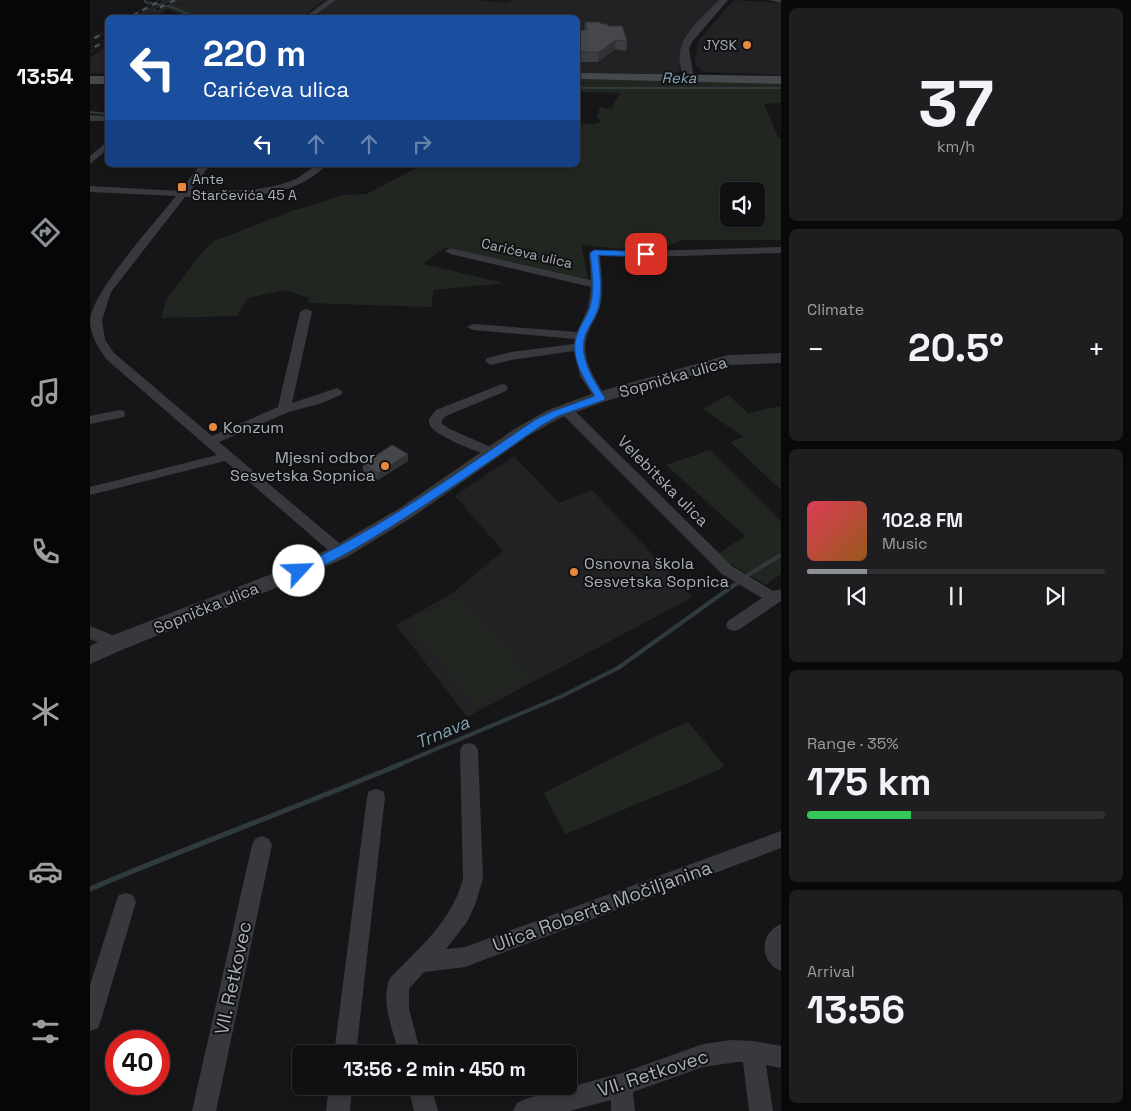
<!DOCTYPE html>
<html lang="en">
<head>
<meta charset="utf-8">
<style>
	:root { --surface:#101012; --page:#1e1e20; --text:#f1f3f6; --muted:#9c9d9f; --line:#303032; --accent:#8c9099 }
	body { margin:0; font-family:"Space Grotesk",sans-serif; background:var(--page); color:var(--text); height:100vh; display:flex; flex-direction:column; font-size:19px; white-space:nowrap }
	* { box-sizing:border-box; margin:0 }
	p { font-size:16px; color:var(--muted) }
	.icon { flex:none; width:28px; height:28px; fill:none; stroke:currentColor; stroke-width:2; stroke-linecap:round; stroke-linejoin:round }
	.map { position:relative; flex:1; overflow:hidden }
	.side { display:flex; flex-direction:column; gap:8px; padding:8px; background:#09090a; width:350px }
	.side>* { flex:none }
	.banner { position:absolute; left:15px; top:15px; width:475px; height:152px; border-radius:8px; box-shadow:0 2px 8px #0003,0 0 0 1px var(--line); background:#1a4fa0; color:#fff; overflow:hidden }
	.controls { position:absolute; left:630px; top:182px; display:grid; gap:10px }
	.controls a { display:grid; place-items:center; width:45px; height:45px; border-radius:8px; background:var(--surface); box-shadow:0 2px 8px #0003,0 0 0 1px var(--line); font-size:25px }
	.speed { position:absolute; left:15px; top:1030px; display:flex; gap:10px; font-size:25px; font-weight:700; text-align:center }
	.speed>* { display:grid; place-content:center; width:65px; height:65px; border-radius:50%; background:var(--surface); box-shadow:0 2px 8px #0003,0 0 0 1px var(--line); line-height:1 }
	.speed .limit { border:8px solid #d22; background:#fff; color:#111 }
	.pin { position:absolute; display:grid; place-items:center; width:42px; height:42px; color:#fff; margin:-21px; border-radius:10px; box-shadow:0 2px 8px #0006 }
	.me { position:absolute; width:55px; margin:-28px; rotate:65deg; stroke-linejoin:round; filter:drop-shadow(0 0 4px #0008) }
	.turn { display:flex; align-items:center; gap:18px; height:105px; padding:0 15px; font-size:22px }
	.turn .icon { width:65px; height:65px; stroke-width:2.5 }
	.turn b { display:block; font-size:35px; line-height:42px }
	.lanes { display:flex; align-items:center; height:48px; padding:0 15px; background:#0003; justify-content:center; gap:25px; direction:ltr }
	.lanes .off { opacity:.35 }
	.big { font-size:38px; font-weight:700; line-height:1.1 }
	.side .card { flex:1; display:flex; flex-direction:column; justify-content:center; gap:8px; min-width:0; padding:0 18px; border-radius:8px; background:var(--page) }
	.side .dial { align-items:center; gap:0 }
	.dial b { font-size:65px; line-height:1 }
	.song { display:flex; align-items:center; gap:15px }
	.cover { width:60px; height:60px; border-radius:8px; background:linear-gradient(135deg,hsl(350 70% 55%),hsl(30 70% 35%)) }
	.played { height:5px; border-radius:2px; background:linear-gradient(90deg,var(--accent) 20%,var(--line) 20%) }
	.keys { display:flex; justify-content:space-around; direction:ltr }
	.heat { display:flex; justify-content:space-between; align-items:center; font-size:28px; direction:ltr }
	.charge { height:8px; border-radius:4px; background:linear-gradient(90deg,#34c759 35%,var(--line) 0) }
	.trip { position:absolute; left:202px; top:1045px; width:285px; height:50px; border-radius:8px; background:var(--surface); box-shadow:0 2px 8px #0003,0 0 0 1px var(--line); font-weight:700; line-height:50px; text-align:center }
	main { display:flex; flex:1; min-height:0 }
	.tab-bar { display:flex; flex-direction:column; width:90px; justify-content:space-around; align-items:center; background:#060607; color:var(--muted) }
	.tab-bar .icon { width:35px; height:35px }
	.tab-bar .current { color:var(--accent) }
	.tab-bar b { font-size:22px; color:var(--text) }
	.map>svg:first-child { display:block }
</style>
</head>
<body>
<main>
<nav class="tab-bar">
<b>13:54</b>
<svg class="icon current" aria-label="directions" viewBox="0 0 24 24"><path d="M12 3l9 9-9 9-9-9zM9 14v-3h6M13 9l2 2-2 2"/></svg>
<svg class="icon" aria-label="music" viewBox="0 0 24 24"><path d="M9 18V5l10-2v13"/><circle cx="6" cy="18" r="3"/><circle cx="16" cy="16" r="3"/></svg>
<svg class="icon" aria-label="phone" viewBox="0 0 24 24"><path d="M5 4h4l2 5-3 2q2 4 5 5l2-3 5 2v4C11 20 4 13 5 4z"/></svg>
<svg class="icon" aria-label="climate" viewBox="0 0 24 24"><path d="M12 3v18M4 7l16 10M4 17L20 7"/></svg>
<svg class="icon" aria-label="car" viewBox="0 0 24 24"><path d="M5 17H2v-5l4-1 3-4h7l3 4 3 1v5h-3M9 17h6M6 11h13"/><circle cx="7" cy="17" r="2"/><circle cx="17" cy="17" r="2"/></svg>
<svg class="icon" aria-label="filters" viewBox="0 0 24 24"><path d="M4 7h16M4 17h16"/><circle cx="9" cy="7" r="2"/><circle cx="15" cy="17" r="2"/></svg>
</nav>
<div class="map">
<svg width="691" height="1111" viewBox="0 0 691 1111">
	<rect width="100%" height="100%" fill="#161618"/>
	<path fill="#222225" d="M 68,0 L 88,0 L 55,17 L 36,18 Z
		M 94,0 L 238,0 L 230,3 L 212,18 L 114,17 L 101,8 L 86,3 Z
		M 247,0 L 389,0 L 418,3 L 423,0 L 631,0 L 597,35 L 591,50 L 589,73 L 575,75 L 488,75 L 488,18 L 219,18 L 237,4 Z
		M 644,0 L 691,3 L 691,75 L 614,72 L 605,65 L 605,58 L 609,40 Z
		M 17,46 L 17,74 L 0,73 L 0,58 Z
		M 424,456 L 469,503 L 502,490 L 603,597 L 377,717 L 306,625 L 361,594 L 413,551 L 365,496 Z"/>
	<path fill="#212720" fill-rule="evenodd" d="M 88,0 L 94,0 L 87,4 L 101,8 L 114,17 L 98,17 L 78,9 L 63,17 L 55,17 Z
		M 488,79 L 691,82 L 691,103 L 674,104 L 688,137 L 691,138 L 691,240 L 593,240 L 571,248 L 547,250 L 491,245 L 498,279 L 355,247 L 333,264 L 414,283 L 344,290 L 341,307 L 217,303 L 220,298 L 194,290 L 158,298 L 147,316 L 71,318 L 76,300 L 109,256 L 124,241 L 205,210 L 254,195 L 277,194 L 332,165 L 488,165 L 488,123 L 506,124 L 511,121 L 507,117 L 510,107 L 521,109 L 530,93 L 488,92 ZM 639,191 L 666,191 L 666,219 L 639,219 Z
		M 638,395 L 658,413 L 691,406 L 691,490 L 640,442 L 654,437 L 613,409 Z
		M 620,450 L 691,521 L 691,574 L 676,585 L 626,555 L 655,536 L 576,465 Z
		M 369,597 L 441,678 L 386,705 L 317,621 Z
		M 598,722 L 634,765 L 629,770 L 475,834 L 454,793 L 566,736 Z"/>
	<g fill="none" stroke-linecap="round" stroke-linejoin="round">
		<path stroke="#2f3a3d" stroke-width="2" d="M 55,0 L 55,2 L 82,7 L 107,18
			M 488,88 L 691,88
			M 0,112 L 18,114"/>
		<path stroke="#2f3a3d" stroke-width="4" d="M 308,765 L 470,697 L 528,668 L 661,573 L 691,555"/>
		<path stroke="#2f3a3d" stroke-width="5" d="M 0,889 C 103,845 208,807 311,764"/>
		<path fill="#37393c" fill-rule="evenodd" d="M 238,0 L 246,0 L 221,18 L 213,18 Z
			M 678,0 L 691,0 L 691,3 Z
			M 0,115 L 18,116 L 18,121 L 0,121 Z
			M 18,141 L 18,149 L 0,164 L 0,156 Z
			M 110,165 L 120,165 L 100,191 C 133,190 170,193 201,181 C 216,176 218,165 236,165 C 202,202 141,196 95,197 L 21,292 L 12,320 L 15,340 L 24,353 L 122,436 L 188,407 L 210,312 L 216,309 L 220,310 L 222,312 L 202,403 L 247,388 L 253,392 L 251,395 L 229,404 L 199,412 L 129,442 L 255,548 L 257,552 L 255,556 L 245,556 L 135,461 L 0,495 L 0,487 L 127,455 L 16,359 C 8,347 0,335 0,320 C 3,290 65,223 86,196 L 0,192 L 0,186 L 90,191 Z
			M 691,247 L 691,253 L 556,257 L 510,256 C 511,273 514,290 510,307 C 507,317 500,326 497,336 C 490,357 505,380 516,397 L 510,401 L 506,400 L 490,376 L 484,351 L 421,360 L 401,365 L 395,361 L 397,358 L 421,352 L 484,344 L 485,339 L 383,330 L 377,327 L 383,324 L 487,332 L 498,308 L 501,287 L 360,254 L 355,251 L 360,248 L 501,280 L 499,253 L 504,250 L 556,251 Z
			M 412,384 L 416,385 L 418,388 L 416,391 L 356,416 L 352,420 L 352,424 L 360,429 L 407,450 L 409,453 L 407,456 C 397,458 347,436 341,427 C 339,424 339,422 339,419 L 346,410 Z
			M 476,406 L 481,407 L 642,566 L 683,591 L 691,589 L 691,601 L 650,629 L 644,631 L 638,629 L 636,625 L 638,621 L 672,598 L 632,574 L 471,413 L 470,410 L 471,407 Z
			M 29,410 L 34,411 L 35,414 L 34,417 L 0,424 L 0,416 Z
			M 0,626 L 32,639 L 34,643 L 32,647 L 26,649 L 0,639 Z
			M 379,743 L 385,745 L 388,750 L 393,879 L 385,905 L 377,922 L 356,949 L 375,947 L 691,831 L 691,848 L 375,967 L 334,972 L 319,989 L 319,1009 L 331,1054 L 309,1054 C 303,1030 290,1001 300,978 C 330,947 362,921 373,879 L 370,750 L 373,745 Z
			M 286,789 L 293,791 L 295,797 L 266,1054 L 244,1054 L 277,797 L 279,791 Z
			M 172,836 L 179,839 L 182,845 L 126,1111 L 102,1111 L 162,845 L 165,839 Z
			M 36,893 L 43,895 L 46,902 L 11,1020 L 8,1028 L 0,1031 L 0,985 L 26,902 L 29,895 Z
			M 691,924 L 691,971 C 669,962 669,933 691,924 Z
			M 641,1040 L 663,1041 L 691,1046 L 691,1068 L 676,1065 L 683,1111 L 659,1111 L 653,1062 L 647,1062 L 613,1067 L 543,1092 L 545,1111 L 521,1111 L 521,1100 L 480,1111 L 423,1111 L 427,1103 L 435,1099 L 532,1073 L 613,1044 Z
			M 239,1086 L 262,1086 L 260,1111 L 236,1111 Z
			M 318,1086 L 341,1086 L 348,1111 L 324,1111 Z"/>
		<path fill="#37393c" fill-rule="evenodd" d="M 629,0 L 638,0 L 602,42 L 599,50 L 604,77 L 603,79 L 595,79 C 577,43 607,24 629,0 Z
			M 691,353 L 691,363 L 639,365 L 516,401 L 470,418 L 438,436 L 324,516 L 257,557 L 216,576 L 34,649 L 0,664 L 0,646 L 18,637 L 202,566 L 243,547 L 310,508 L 426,428 L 458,410 L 504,393 L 638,355 Z"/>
		<path fill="#45484c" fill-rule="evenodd" d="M 488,73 L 691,76 L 691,84 L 488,79 Z
			M 0,76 L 18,76 L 18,84 L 0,84 Z"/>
		<defs>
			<path id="rail" d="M 65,10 L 85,0
				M 38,18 L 72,0
				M 0,41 L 18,30
				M 0,50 L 18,39"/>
		</defs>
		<use href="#rail" stroke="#4c4f53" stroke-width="2.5"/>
		<use href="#rail" stroke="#111113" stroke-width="2" stroke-dasharray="5.5" stroke-linecap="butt"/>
	</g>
	<path fill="#3b3d40" d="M 495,22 L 518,26 L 537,41 L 536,51 L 525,49 L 508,62 L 488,62 L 488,35 L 489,35 L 489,30 L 494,30 Z
		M 318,461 L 288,480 L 273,471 L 273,464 Z"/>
	<path fill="#303234" d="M 526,40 L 525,49 L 508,62 L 509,52 Z
		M 318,454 L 318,461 L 288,480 L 288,473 Z"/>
	<path fill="#45474b" stroke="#303234" d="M 495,22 L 510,22 L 511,24 L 517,24 L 518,26 L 532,26 L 537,41 L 526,40 L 509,52 L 488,52 L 488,35 L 490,35 L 489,30 L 497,30 Z
		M 302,445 L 318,454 L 288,473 L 273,464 Z"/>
	<path fill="#1a73e8" stroke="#114b97" d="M 504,250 L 556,252 L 560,254 L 556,257 L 508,255 C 510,272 512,288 509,305 C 507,315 500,324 496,333 C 487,355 503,380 515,398 L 514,400 L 468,416 L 452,425 C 420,447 231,581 205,574 L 203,571 L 205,568 C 291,529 367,473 445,420 L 461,412 L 505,396 C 494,379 479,356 487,335 C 490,325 497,317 500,307 C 505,289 502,270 500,253 Z"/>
	<g fill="#e88a3e" stroke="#111113" stroke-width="2">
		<circle cx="657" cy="45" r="5"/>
		<rect x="87" y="182" width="10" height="10" rx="2.5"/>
		<circle cx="123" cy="427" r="5"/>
		<circle cx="295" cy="466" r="5"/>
		<circle cx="484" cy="572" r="5"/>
	</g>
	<g text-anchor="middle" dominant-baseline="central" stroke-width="4" stroke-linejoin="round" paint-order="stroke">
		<g font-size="14" fill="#a9b0b7" stroke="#111113" text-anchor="end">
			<text x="647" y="45">JYSK</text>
			<text x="102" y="179" text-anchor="start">Ante<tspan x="102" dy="16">Starčevića 45 A</tspan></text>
		</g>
		<g font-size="14" fill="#a9b0b7" stroke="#111113">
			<text transform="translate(437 253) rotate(13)">Carićeva ulica</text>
		</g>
		<g font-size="15" font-style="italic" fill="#81a4b0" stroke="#111113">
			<text x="589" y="77">Reka</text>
		</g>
		<g font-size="16" fill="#a9b0b7" stroke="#111113">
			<text transform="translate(583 377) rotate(-16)">Sopnička ulica</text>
			<text transform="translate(573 481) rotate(45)">Velebitska ulica</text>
			<text transform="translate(116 608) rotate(-22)">Sopnička ulica</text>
		</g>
		<g font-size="16" fill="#a9b0b7" stroke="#111113" text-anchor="start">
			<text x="133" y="427">Konzum</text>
			<text x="285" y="457" text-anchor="end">Mjesni odbor<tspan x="285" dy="18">Sesvetska Sopnica</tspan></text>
			<text x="494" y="563">Osnovna škola<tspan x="494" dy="18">Sesvetska Sopnica</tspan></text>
		</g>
		<g font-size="18" font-style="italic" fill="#81a4b0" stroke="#111113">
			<text transform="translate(352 732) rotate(-23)">Trnava</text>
		</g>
		<g font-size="19" fill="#a9b0b7" stroke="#111113">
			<text transform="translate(512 906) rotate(-20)">Ulica Roberta Močiljanina</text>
			<text transform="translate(143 978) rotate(-78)">VII. Retkovec</text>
			<text transform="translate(563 1073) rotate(-18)">VII. Retkovec</text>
		</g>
	</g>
</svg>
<div class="controls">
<a><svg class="icon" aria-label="sound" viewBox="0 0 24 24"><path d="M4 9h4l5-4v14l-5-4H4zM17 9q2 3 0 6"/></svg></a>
</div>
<div class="speed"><div class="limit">40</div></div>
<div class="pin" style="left:556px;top:254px;background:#d93025"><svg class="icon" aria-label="arrive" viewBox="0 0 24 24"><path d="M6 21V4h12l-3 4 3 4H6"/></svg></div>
<svg class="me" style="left:209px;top:571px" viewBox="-20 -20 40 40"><circle r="19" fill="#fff"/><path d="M0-13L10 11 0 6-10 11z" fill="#1a73e8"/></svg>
<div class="trip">13:56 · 2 min · 450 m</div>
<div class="banner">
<div class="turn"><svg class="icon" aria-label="left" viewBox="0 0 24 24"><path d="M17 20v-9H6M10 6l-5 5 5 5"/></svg><div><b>220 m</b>Carićeva ulica</div></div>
<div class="lanes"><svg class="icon" aria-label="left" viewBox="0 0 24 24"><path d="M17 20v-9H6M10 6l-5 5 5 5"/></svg><svg class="icon off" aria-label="ahead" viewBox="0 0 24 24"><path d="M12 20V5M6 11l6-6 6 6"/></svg><svg class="icon off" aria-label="ahead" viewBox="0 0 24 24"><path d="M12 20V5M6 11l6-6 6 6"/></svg><svg class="icon off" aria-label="right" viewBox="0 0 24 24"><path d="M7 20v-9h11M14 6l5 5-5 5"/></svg></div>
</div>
</div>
<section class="side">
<div class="card dial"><b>37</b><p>km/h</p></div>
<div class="card"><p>Climate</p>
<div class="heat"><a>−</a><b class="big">20.5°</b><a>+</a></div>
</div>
<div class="card">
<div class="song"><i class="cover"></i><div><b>102.8 FM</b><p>Music</p></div></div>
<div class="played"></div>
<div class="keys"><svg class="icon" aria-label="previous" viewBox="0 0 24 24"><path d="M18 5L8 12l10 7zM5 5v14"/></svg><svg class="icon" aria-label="pause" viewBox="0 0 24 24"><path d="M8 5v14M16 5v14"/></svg><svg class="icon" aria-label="next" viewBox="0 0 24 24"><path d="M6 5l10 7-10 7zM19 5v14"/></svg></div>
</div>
<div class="card"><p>Range · 35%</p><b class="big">175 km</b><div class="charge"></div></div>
<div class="card"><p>Arrival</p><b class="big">13:56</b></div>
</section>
</main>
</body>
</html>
